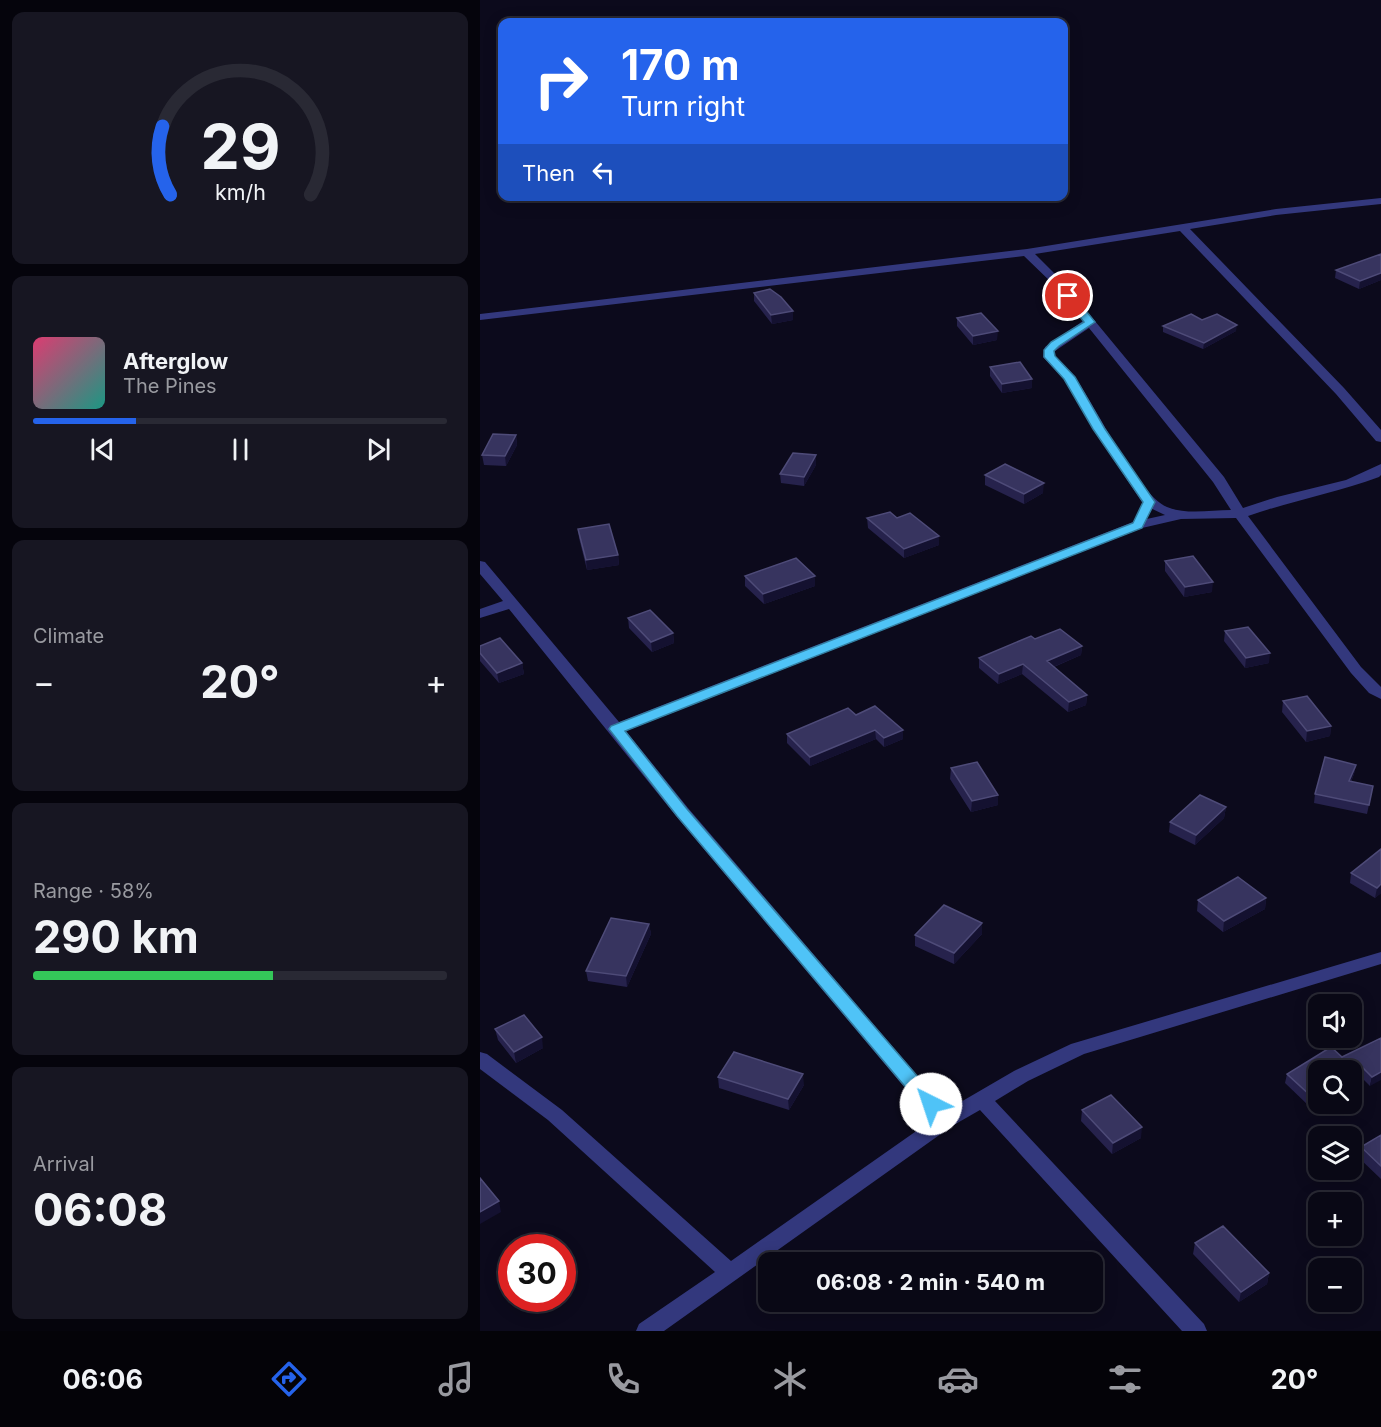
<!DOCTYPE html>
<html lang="en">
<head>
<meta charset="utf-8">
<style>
	:root { --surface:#090815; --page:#171622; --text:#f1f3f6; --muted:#999aa0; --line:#292934; --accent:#2563eb }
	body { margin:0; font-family:Inter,sans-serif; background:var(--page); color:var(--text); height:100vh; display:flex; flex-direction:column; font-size:22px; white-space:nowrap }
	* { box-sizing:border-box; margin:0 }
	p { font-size:20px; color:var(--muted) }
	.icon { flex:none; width:33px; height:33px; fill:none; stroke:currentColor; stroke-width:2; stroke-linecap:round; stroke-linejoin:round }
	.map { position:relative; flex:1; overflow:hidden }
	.panel { display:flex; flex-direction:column; gap:12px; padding:12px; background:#05040c; width:480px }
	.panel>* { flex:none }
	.banner { position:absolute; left:18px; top:18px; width:570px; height:183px; border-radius:12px; box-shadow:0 3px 15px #0003,0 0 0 2px var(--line); background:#2563eb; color:#fff; overflow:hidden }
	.fabs { position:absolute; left:828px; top:994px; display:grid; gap:12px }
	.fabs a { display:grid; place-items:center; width:54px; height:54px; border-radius:12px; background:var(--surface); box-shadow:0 3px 15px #0003,0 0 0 2px var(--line); font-size:30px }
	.speed { position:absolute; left:18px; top:1234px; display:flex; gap:12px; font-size:30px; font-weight:700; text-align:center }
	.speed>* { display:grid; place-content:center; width:78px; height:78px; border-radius:50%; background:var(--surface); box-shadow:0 3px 15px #0003,0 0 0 2px var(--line); line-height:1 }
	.speed .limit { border:9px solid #d22; background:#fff; color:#111 }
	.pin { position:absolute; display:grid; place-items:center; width:51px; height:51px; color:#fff; margin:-26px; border:3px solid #fff; border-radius:50%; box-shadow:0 2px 6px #0007 }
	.me { position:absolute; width:66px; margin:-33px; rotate:319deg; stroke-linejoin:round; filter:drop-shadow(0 0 4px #0008) }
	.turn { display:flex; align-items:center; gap:21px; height:126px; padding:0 24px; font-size:27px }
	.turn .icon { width:78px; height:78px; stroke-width:2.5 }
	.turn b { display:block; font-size:42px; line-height:51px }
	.then { display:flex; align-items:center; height:57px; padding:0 24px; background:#0003; gap:12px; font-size:22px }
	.big { font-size:45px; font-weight:700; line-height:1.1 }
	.panel .card { flex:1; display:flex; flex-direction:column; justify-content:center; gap:9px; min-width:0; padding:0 21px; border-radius:12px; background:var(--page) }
	.panel .dial { align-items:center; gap:0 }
	.dial svg { height:156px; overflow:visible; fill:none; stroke:var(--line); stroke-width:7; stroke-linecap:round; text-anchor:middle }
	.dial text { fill:var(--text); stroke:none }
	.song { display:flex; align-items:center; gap:18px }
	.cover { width:72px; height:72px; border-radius:9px; background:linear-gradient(135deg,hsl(340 70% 55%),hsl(170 70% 35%)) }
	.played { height:6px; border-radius:3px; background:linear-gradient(90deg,var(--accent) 25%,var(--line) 25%) }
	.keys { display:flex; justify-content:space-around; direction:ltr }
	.heat { display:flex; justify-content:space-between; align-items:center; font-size:33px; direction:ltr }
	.charge { height:9px; border-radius:4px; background:linear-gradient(90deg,#34c759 58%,var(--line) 0) }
	.trip { position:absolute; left:278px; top:1252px; width:345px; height:60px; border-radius:12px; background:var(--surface); box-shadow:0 3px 15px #0003,0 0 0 2px var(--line); font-weight:700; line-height:60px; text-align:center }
	.menu { display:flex; height:96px; justify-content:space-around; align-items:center; background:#040308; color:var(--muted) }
	.menu .icon { width:42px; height:42px }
	.menu .current { color:var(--accent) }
	.menu b { font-size:27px; color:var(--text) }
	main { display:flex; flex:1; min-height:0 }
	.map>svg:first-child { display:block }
</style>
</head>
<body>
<main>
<section class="panel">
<div class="card dial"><svg viewBox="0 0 100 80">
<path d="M14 69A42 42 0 1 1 86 69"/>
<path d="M14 69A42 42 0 0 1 10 34" stroke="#2563eb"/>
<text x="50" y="56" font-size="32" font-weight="700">29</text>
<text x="50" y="72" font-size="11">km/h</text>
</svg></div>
<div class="card">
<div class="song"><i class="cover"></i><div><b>Afterglow</b><p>The Pines</p></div></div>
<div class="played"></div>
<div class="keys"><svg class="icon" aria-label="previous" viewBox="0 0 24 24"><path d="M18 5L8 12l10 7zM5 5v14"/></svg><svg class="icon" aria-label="pause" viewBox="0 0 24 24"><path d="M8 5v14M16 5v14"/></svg><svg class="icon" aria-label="next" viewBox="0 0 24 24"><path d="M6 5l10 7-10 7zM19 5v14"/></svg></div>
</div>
<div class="card"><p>Climate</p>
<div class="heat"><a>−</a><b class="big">20°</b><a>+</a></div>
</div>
<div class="card"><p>Range · 58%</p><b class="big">290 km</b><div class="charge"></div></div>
<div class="card"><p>Arrival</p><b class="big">06:08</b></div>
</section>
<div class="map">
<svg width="901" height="1331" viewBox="0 0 901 1331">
	<rect width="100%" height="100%" fill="#0c0a1c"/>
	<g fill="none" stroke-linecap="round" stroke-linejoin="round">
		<path fill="#33387d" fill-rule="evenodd" d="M 901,198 L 901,204 L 796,215 L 710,229 L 864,388 L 901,430 L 901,442 L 896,441 L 856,394 L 700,231 L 555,254 L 581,280 L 744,477 L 763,508 L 797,497 L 866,480 L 901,464 L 901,475 L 899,477 C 856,493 811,501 768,516 L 881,667 L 901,687 L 901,699 L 889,693 L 871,673 L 756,518 L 701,519 L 662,528 L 146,731 L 208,808 L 467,1110 L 534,1071 L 591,1044 L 901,952 L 901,964 L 604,1054 L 548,1081 L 515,1101 L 724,1324 L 727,1331 L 702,1331 L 500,1110 L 472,1126 L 184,1331 L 156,1331 L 159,1324 L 235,1272 L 68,1120 L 0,1069 L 0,1052 L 7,1054 L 82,1110 L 251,1261 L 452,1120 L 196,816 L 29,609 L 0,618 L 0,609 L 23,601 L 0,574 L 0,561 L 5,562 L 139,722 L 653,522 L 685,515 L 664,505 L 613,429 L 584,379 L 563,357 L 565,347 L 603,321 L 573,284 L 544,256 L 0,320 L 0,314 L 547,249 L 796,209 ZM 609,328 L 733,482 L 751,510 C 731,510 706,515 687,507 C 656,493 616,406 594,376 C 589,369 581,363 575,356 L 575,351 Z"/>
	</g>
	<path fill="#26224c" d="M 901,254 L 901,280 L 879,289 L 855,278 L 856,270 Z
		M 274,293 L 313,320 L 292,324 L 274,301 Z
		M 477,318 L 517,340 L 493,345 L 477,326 Z
		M 722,320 L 756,331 L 723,349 L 683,332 L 683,326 Z
		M 510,367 L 552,388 L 522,393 L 510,376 Z
		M 36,435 L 37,445 L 26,466 L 4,465 L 2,455 Z
		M 336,465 L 324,486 L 301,483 L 300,474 Z
		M 505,475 L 563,493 L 544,504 L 505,485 Z
		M 387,518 L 417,518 L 459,545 L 424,558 L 388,528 Z
		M 98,529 L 138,555 L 139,565 L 107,570 L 99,538 Z
		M 685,561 L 732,592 L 704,597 L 685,571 Z
		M 265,576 L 335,576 L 335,586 L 284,604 L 265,586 Z
		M 148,618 L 193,633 L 194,643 L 172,652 L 149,628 Z
		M 745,631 L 789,663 L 765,668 L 744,641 Z
		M 555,639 L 602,646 L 601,655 L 574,667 L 607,695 L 606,705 L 588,712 L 542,674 L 518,684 L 499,668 L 499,658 Z
		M 0,646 L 42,663 L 44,674 L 19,683 L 0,661 Z
		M 803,701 L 851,726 L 850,736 L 826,742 L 802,712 Z
		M 376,715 L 423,730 L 423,739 L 404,747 L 396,739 L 330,766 L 307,743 L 307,734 Z
		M 876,765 L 874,774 L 871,782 L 891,795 L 887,814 L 834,803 L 835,794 Z
		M 471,768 L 518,805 L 491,812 L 470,779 Z
		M 746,807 L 744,818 L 715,845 L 689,832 L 690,822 Z
		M 901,849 L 901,893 L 895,898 L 870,883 L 871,873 Z
		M 786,898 L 785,909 L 743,932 L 717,911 L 718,900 Z
		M 502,923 L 502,934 L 474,964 L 435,946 L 435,935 Z
		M 169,924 L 171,934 L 147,987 L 108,981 L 106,971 Z
		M 15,1029 L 63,1048 L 36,1063 L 18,1040 Z
		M 901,1038 L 890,1086 L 879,1075 L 838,1071 L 838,1100 L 829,1106 L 805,1083 L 807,1074 L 862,1057 Z
		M 238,1077 L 324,1085 L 309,1110 L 239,1088 Z
		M 602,1110 L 661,1138 L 632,1154 L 601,1121 Z
		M 901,1135 L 901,1179 L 879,1158 L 881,1147 Z
		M 715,1243 L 789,1273 L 787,1284 L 759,1302 L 713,1254 Z"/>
	<path fill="#141130" d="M 901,273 L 901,280 L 879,289 L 880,281 Z
		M 313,311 L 313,320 L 292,324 L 291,315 Z
		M 757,325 L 756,331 L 723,349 L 724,343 Z
		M 518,331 L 517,340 L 493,345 L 493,336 Z
		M 552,379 L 552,388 L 522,393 L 522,384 Z
		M 36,435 L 37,445 L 26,466 L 25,456 Z
		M 336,455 L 336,465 L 324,486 L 324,477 Z
		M 564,483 L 563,493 L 544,504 L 544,494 Z
		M 459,536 L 459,545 L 424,558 L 424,549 Z
		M 138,555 L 139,565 L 107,570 L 106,560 Z
		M 335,576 L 335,586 L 284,604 L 283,594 Z
		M 733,582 L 732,592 L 704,597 L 705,587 Z
		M 193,633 L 194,643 L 172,652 L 171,642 Z
		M 602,646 L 601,655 L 566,670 L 567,661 Z
		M 790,653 L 789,663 L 765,668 L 766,658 Z
		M 42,663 L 44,674 L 19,683 L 17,673 Z
		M 543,664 L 542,674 L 518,684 L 519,674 Z
		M 607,695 L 606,705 L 588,712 L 589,702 Z
		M 851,726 L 850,736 L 826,742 L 827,731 Z
		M 395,730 L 396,739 L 330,766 L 330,757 Z
		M 423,730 L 423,739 L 404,747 L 404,738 Z
		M 876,765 L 874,774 L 867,790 L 869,781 Z
		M 518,795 L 518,805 L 491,812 L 492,801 Z
		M 746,807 L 744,818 L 715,845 L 716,835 Z
		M 901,884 L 901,893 L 895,898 L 897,888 Z
		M 786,898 L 785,909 L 743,932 L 744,921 Z
		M 502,923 L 502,934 L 474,964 L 474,953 Z
		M 169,924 L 171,934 L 147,987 L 146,976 Z
		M 62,1037 L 63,1048 L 36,1063 L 34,1052 Z
		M 881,1066 L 879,1075 L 872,1080 L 872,1072 Z
		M 901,1072 L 901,1080 L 890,1086 L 892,1077 Z
		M 323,1074 L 324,1085 L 309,1110 L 308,1099 Z
		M 838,1092 L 838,1100 L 829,1106 L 831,1096 Z
		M 662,1127 L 661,1138 L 632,1154 L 633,1143 Z
		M 19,1201 L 21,1212 L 0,1224 L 0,1212 Z
		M 789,1273 L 787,1284 L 759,1302 L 761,1292 Z"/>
	<path fill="#37345f" stroke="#4e4b78" stroke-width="1.5" d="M 901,254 L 901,273 L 880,281 L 856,270 Z
		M 290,289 L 301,297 L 313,311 L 291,315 L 274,293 Z
		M 501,313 L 518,331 L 493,336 L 477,318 Z
		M 711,314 L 722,320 L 737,314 L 757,325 L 724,343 L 683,326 Z
		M 540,362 L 552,379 L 522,384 L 510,367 Z
		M 13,434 L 36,435 L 25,456 L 2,455 Z
		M 313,453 L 336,455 L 324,477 L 300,474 Z
		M 525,464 L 564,483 L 544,494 L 505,475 Z
		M 410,512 L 417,518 L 430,513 L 459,536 L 424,549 L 387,518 Z
		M 129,524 L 138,555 L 106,560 L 98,529 Z
		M 713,556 L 733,582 L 705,587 L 685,561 Z
		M 316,558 L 335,576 L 283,594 L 265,576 Z
		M 170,610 L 193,633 L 171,642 L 148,618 Z
		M 768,627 L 790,653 L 766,658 L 745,631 Z
		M 580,629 L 602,646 L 567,661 L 607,695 L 589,702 L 543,664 L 519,674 L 499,658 L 551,636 L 555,639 Z
		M 20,638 L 42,663 L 17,673 L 0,653 L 0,646 Z
		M 827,696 L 851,726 L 827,731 L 803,701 Z
		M 395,706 L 423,730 L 404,738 L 395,730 L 330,757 L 307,734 L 368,708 L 376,715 Z
		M 845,757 L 876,765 L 869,781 L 893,786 L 889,805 L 835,794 Z
		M 497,762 L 518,795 L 492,801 L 471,768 Z
		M 720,795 L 746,807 L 716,835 L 690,822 Z
		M 901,849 L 901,884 L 897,888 L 871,873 Z
		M 758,877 L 786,898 L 744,921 L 718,900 Z
		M 464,905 L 502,923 L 474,953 L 435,935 Z
		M 131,918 L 169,924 L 146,976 L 106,971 Z
		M 44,1015 L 62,1037 L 34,1052 L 15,1029 Z
		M 901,1038 L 901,1072 L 892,1077 L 881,1066 L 872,1072 L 838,1071 L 838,1092 L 831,1096 L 807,1074 L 851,1047 L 862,1057 Z
		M 254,1052 L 323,1074 L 308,1099 L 238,1077 Z
		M 631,1095 L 662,1127 L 633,1143 L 602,1110 Z
		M 901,1135 L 901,1166 L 881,1147 Z
		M 0,1178 L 19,1201 L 0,1212 Z
		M 743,1226 L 789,1273 L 761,1292 L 715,1243 Z"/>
	<path fill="#4fc3f7" stroke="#337fa1" stroke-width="1.5" d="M 584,293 L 592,293 L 615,322 L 579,346 L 574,351 L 575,356 L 595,377 L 625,429 L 675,502 L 662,528 L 145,731 L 207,809 L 457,1099 L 459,1104 L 457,1109 L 451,1111 L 444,1109 L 197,816 L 129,729 L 131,726 L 653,523 L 663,502 L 613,429 L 584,379 L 564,357 L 564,350 L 571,342 L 604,322 L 583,296 Z"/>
</svg>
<div class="fabs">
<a><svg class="icon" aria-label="sound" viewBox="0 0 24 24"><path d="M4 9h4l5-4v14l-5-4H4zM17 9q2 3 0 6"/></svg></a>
<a><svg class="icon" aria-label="search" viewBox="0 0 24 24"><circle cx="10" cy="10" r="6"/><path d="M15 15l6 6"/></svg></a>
<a><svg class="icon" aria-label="layers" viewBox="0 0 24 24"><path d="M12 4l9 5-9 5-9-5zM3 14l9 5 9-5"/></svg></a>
<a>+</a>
<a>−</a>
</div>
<div class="speed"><div class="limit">30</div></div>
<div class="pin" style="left:588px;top:296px;background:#d93025"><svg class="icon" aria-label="arrive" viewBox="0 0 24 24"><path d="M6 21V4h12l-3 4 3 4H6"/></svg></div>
<svg class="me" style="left:451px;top:1104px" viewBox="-20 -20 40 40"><circle r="19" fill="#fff"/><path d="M0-13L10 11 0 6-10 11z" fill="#4fc3f7"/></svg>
<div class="trip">06:08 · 2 min · 540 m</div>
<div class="banner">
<div class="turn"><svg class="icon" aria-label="right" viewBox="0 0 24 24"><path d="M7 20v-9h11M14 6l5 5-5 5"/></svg><div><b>170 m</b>Turn right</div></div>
<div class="then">Then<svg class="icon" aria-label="left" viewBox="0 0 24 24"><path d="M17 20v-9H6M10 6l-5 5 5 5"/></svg></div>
</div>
</div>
</main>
<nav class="menu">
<b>06:06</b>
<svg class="icon current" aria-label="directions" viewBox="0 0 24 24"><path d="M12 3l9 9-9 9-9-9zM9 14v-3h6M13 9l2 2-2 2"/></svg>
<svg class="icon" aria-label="music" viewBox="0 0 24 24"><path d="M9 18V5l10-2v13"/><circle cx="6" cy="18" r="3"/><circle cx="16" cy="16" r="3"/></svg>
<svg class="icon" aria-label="phone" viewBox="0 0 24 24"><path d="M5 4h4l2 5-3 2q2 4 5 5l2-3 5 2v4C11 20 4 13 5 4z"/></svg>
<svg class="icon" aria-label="climate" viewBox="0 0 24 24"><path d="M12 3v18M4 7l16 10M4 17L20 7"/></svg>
<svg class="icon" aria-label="car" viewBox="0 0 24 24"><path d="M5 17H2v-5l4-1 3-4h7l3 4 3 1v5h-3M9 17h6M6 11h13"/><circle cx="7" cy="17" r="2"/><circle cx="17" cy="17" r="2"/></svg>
<svg class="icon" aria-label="filters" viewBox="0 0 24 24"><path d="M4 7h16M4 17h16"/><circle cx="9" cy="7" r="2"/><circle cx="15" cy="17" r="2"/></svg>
<b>20°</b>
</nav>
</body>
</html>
